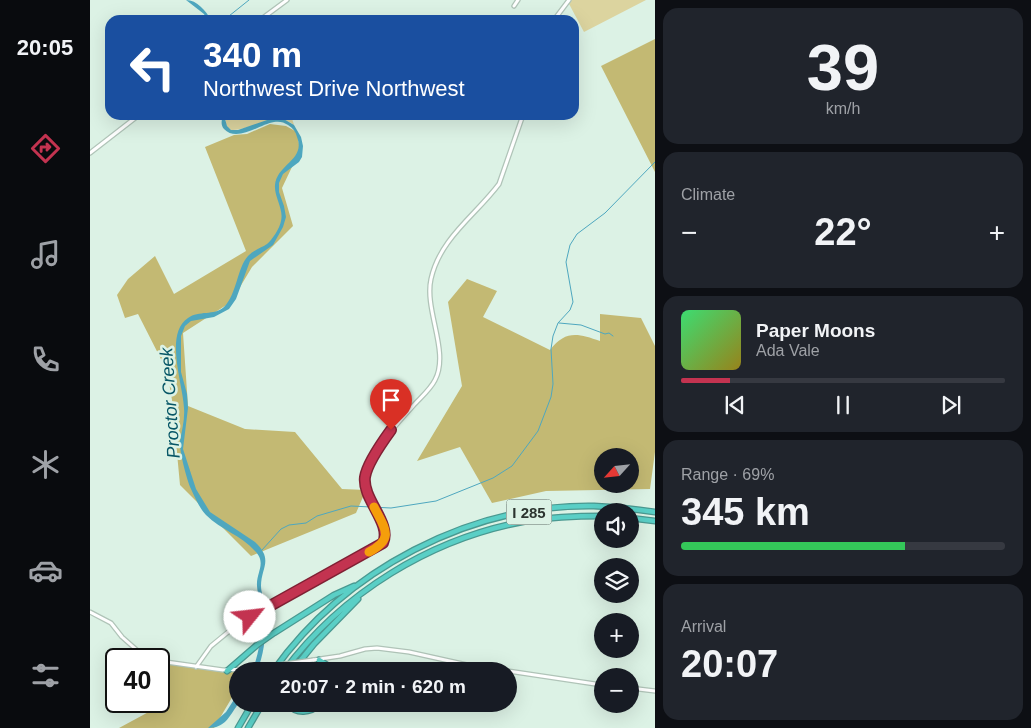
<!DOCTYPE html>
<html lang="en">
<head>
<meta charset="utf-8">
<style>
	:root { --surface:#171b24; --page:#20242c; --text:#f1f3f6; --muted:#9ea1a6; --line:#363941; --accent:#c33350 }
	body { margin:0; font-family:Arial,sans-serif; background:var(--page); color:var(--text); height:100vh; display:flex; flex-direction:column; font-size:19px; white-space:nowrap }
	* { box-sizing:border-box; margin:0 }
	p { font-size:16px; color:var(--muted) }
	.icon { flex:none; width:28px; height:28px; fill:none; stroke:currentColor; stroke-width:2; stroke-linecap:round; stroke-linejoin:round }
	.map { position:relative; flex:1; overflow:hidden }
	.drawer { display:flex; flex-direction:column; gap:8px; padding:8px; background:#0d0f14; width:376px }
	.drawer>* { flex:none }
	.hud { position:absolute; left:15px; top:15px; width:474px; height:105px; border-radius:15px; box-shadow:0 5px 20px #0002; background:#1a4fa0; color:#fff; overflow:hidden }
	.needle { width:32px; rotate:243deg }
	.tools { position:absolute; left:504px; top:448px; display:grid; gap:10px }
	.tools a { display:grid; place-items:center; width:45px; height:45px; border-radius:50%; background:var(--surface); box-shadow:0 5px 20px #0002; font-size:25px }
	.speed { position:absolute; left:15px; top:648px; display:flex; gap:10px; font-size:25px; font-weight:700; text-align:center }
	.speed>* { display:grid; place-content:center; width:65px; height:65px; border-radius:50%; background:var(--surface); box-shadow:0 5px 20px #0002; line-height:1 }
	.speed .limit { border:2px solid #111; border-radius:8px; background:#fff; color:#111 }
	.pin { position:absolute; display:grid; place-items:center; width:42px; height:42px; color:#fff; margin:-51px -21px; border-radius:50% 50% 50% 0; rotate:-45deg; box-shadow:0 0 5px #0007 }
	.pin .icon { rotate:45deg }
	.me { position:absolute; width:55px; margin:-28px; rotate:61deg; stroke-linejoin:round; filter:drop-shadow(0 0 4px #0008) }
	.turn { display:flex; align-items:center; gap:18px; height:105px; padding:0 15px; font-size:22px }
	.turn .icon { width:65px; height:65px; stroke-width:2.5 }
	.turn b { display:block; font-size:35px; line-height:42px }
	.big { font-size:38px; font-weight:600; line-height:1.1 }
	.drawer .widget { flex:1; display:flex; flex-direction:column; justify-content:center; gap:8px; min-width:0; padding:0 18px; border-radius:15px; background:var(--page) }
	.drawer .dial { align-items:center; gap:0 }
	.dial b { font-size:65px; line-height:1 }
	.song { display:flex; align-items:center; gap:15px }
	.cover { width:60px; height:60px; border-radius:8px; background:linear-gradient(135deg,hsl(140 70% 55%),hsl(50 70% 35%)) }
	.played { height:5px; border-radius:2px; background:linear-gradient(90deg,var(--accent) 15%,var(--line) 15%) }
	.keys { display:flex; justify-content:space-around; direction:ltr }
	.heat { display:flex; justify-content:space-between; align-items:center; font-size:28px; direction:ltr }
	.charge { height:8px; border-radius:4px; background:linear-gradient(90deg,#34c759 69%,var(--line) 0) }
	.trip { position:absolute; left:139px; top:662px; width:288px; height:50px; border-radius:25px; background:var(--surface); box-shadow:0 5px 20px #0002; font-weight:600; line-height:50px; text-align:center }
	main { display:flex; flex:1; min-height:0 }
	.tabs { display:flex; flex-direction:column; width:90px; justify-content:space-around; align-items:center; background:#090b0e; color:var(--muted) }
	.tabs .icon { width:35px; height:35px }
	.tabs .selected { color:var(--accent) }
	.tabs b { font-size:22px; color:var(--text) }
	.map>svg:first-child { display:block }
</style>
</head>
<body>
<main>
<nav class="tabs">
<b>20:05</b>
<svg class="icon selected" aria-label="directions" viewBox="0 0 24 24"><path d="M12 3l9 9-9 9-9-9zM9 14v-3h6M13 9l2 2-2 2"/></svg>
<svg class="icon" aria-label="music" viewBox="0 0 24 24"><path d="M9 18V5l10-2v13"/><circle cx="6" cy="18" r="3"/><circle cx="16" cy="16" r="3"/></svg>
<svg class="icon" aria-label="phone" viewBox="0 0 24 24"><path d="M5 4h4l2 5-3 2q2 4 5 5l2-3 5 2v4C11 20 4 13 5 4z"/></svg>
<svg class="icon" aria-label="climate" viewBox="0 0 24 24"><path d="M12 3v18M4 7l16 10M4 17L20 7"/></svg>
<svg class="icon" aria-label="car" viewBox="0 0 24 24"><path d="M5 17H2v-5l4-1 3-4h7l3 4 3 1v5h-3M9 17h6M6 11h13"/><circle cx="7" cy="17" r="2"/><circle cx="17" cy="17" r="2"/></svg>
<svg class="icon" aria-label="filters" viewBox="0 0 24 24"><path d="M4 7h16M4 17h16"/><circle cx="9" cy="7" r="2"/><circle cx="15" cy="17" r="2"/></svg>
</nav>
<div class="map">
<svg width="565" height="728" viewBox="0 0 565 728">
	<rect width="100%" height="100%" fill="#dcf2e5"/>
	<path fill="#dcd49f" d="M 479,0 L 556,0 L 494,32 L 478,2 Z
		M 137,115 L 201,115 L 204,125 C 186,110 161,131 141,130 C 135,126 134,121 137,115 Z"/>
	<path fill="#c3b973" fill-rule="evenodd" d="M 565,39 L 565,172 L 511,66 Z
		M 180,124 L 196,126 L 207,132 L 210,150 L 192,188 L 203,226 L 162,267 L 141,302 L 93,333 L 98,406 L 155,429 L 205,432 L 252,489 L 276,490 L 266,513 L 161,556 L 90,485 L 82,400 L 77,371 L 48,314 L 35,318 L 27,295 L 38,279 L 65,256 L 84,294 L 156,251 L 115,147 L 144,135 L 157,134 Z
		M 377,279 L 407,291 L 393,317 L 460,350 C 475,330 488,333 510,341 L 510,314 L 551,318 L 565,346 L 565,452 L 560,489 L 456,491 L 402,503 L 370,447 L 327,461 L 372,386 L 358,302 ZM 540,456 L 540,484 L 512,484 L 512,456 Z
		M 57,655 L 132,672 L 161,666 L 158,671 L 148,671 L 147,689 L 124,728 L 29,728 L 66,708 L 65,701 L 69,701 L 69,659 L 58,659 Z"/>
	<path fill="#4ea7bf" d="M 96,0 C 107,0 116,11 121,20 L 117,20 L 114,14 Z
		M 133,115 L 137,115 L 135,119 L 137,126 L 141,130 L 148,130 L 180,119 L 192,118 L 204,125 L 211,137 L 213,146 L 212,157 L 209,162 L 193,174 L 189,183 L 189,192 L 194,206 L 196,217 L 193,227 L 183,245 L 160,261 L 146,299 L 139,309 L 124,317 L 101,321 L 95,326 L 91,336 L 91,372 L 97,394 L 98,408 L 93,449 L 106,489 L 120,512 L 165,542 C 184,560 171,567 171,586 C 171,592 174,599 175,605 C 176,628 176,650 167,671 L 162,671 C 170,653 173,624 171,604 C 170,598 167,592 167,586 C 166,572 177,563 165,551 C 151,535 131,530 116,515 C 110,509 105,498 101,489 C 97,480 89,451 90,441 C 92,430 95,419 94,408 C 93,384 74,334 98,318 C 109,310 124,316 134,307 C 147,294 147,268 158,256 C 164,250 171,248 177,244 C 182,240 190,228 191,221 C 194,209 184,197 185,185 C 187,164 216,160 207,137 C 206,132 203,128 198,125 C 194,122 189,121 184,122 C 170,124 147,143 134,129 C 130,124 132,120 133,115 Z
		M 147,695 L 148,704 C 139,717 135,728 118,728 L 136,712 Z"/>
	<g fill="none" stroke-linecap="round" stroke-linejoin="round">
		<path stroke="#4ea7bf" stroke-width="1" d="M 134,20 L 159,0
			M 469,323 L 491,325 L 515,334 L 519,333 L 523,336
			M 172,550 L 191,529 L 199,525 L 216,523 L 227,516 L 261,506 L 301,508 L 346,501 L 403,478 L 422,466 L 448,431 L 461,397 L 463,384 L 461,349 L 463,336 L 468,323 L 480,310 L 483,302 L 476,262 L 480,245 L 487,234 L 515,213 L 565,162"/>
		<defs>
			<path id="secondary" d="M 424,6 L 428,0
				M 170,20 L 197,0
				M 464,20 L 479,0
				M 0,153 L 49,115
				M 0,612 L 21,623 L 32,637 L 49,652 L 62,659
				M 223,660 L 250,656 L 275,649 L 287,648 L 319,652 L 382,666 L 416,671
				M 69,661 L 133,670 L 158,669
				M 106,667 L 121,646 L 149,623 L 293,543 C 302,524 269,495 276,475 C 284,448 304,427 323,406 C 330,398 340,390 345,380 C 360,352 334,310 341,279 C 350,238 386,215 409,184 L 433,115
				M 418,671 L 512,685
				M 540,688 L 565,691"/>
			<path id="highway" d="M 540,518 L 565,521
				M 229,660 L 237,665 L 242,671
				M 137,671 L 167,645 L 184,633 L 244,595 L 264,586
				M 183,671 C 255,570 380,504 504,506 C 524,507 545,509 565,512
				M 194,671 C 252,593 341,538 437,521 C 462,517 487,516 512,516
				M 202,671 L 224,644 L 268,599
				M 197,704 C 207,715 220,713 231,704
				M 148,728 L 162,704
				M 158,728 L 172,704"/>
		</defs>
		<use href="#secondary" stroke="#b0c4b8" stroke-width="5.5"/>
		<use href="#highway" stroke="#4a9991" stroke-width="7"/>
		<use href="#secondary" stroke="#fff" stroke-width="3"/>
		<use href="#highway" stroke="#5acfc6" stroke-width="4.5"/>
		<defs>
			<path id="secondary-bridge" d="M 158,669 L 223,660"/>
		</defs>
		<use href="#secondary-bridge" stroke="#b0c4b8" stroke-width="5.5" stroke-linecap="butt"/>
		<use href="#secondary-bridge" stroke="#fff" stroke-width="3"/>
	</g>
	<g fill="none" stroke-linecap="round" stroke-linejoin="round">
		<defs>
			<path id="route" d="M 160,617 L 293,543 C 302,523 272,499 275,477 C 277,464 293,441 301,430"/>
		</defs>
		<use href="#route" stroke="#7f2134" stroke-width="12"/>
		<use href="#route" stroke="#c33350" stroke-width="9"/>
		<path stroke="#f59e0b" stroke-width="9" d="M 279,552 C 305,538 295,529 284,507"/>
	</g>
	<g text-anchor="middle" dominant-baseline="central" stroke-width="5" stroke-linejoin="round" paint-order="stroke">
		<rect fill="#dcf2e5" stroke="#616d66" stroke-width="1" x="416.5" y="499.5" width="45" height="25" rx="4"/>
		<g font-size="15" font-weight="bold" fill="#2c342f">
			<text x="439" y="512">I 285</text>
		</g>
		<g font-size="18" font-style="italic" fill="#065666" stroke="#dcf2e5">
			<text transform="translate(80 403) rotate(-94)">Proctor Creek</text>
		</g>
	</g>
</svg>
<div class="tools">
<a><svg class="needle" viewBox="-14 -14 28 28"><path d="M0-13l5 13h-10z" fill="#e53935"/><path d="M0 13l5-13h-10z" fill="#9ea1a6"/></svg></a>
<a><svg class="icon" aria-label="sound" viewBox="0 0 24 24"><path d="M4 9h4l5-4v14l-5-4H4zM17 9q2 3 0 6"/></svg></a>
<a><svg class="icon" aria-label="layers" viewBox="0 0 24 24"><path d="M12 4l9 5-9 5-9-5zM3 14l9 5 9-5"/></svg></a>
<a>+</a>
<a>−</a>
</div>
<div class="speed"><div class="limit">40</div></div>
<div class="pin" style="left:301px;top:430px;background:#d93025"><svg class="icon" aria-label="arrive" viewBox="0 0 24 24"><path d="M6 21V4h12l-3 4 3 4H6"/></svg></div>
<svg class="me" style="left:160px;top:617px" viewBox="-20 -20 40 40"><circle r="19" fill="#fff"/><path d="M0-13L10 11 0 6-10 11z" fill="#c33350"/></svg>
<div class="trip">20:07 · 2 min · 620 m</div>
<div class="hud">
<div class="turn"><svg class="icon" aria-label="left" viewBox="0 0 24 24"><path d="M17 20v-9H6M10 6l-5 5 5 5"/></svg><div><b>340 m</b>Northwest Drive Northwest</div></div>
</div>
</div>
<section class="drawer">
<div class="widget dial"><b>39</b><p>km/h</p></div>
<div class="widget"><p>Climate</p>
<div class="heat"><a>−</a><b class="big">22°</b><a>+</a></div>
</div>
<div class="widget">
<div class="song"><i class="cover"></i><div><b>Paper Moons</b><p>Ada Vale</p></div></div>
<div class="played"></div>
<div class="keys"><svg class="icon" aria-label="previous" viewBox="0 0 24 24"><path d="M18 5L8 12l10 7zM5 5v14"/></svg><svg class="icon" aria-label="pause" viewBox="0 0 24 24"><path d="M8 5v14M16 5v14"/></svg><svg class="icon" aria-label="next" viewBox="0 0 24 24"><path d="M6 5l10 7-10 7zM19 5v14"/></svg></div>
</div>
<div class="widget"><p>Range · 69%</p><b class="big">345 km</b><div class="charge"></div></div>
<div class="widget"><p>Arrival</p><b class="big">20:07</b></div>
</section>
</main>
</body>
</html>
